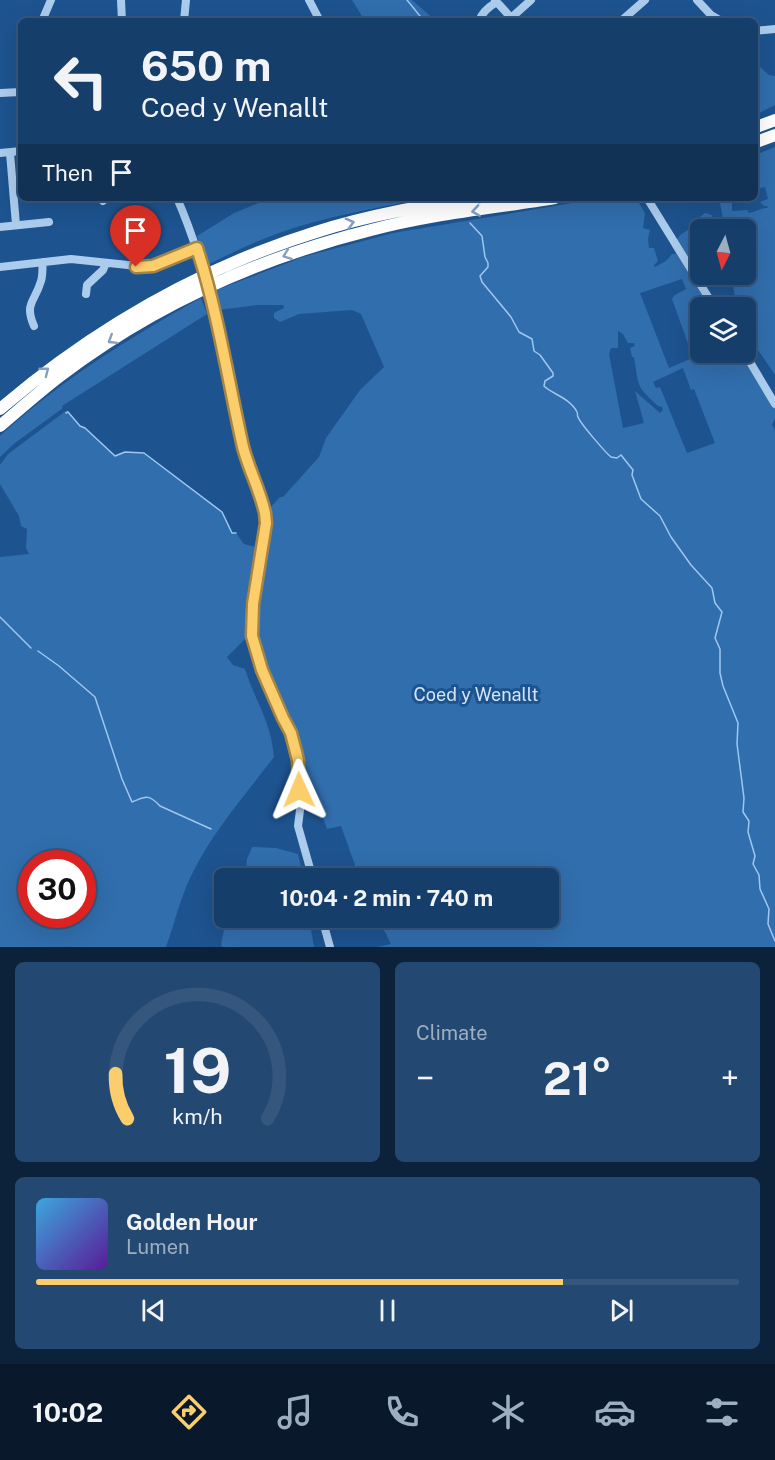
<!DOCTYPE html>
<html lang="en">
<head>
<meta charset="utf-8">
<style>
	:root { --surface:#163e6b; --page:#234973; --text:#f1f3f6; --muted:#9eaec1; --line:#35577e; --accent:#fccd6b }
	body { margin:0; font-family:"Public Sans",sans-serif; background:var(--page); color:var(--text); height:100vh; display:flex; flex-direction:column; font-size:22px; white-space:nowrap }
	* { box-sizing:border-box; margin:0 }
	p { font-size:20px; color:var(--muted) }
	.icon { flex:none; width:33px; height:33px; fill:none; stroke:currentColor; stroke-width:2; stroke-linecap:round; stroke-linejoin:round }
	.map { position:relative; height:947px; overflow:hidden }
	.drawer { display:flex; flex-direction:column; gap:15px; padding:15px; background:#0c223b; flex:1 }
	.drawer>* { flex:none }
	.top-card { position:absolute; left:18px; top:18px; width:740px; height:183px; border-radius:9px; box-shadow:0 6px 24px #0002,0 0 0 2px var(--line); background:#163e6b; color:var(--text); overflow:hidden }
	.needle { width:39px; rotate:186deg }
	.buttons { position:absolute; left:690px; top:219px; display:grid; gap:12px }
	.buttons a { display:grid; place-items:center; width:66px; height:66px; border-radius:9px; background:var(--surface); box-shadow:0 6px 24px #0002,0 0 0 2px var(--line); font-size:30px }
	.speed { position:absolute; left:18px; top:850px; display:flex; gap:12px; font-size:30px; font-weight:700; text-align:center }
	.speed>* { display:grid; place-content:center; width:78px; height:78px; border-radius:50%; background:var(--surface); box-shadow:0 6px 24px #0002,0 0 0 2px var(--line); line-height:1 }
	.speed .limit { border:9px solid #d22; background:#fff; color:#111 }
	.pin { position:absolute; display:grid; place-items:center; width:51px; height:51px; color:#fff; margin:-62px -26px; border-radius:50% 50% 50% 0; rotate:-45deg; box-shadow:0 0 6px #0007 }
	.pin .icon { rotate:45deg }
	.me { position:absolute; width:66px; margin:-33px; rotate:359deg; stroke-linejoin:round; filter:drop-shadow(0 0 4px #0008) }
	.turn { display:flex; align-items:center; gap:21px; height:126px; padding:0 24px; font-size:27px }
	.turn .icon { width:78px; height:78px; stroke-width:2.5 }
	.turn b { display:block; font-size:42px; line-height:51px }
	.then { display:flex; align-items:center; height:57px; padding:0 24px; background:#0003; gap:12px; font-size:22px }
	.big { font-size:45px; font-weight:700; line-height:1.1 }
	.drawer .tile { flex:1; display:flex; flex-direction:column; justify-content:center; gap:9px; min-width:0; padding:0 21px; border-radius:9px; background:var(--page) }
	.drawer .dial { align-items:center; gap:0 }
	.dial svg { height:156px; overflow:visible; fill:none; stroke:var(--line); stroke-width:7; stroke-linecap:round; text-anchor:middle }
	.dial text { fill:var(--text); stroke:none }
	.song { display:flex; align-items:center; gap:18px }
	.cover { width:72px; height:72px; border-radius:9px; background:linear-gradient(135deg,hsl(200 70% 55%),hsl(270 70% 35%)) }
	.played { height:6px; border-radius:3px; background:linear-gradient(90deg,var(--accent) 75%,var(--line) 75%) }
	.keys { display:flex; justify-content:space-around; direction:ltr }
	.heat { display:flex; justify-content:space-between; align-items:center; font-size:33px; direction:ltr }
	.drawer .tiles { flex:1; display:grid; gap:15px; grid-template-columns:1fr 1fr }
	.tile:last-child { grid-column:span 2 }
	.trip { position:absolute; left:214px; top:868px; width:345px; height:60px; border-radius:9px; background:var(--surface); box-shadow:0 6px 24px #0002,0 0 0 2px var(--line); font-weight:700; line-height:60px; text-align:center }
	.menu { display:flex; height:96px; justify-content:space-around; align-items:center; background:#09192b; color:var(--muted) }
	.menu .icon { width:42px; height:42px }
	.menu .active { color:var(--accent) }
	.menu b { font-size:27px; color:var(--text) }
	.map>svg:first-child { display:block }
</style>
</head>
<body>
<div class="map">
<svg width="775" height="947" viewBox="0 0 775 947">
	<rect width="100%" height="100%" fill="#1d538f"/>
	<path fill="#316ead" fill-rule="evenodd" d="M 352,0 L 412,0 L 436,21 L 365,21 Z
		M 760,67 L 769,75 L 775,76 L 775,105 L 755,115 L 755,68 Z
		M 775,147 L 775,375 L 746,332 L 746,308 L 737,307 L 731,275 L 746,274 L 746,230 L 727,229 C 722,223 723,214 720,204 L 723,198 L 732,198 L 732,211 L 748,210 L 748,213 C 756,212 760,208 767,208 L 768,206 L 764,206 L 760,202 L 768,199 L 765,187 L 755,189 L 755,155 Z
		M 271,198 L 427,198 C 378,208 326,216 279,233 C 254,242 231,253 207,265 L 197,236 L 234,213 Z
		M 602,198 L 636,198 L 645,213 L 643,228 L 650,230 L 648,239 L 649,248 L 654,248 L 658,261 L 654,265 L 655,267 L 666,261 L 672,254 L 676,254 L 672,247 L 680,235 L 688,230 L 691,224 L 705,213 L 712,215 L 712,220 L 706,226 L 706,229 L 700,230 L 700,257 L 692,257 L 691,262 L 715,307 L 700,308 L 700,352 L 744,353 L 775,404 L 775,418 L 772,425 L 775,430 L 775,947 L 378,947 L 391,944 L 385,932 L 375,918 L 549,918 L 549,879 L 360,879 L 341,826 L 327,829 L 321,812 L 313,812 L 307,805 L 306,764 L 301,744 L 288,713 L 275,699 L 252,636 L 265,513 L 280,497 L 283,497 L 319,457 L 326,438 L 360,390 L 384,367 L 361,314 L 352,310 L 299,314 L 280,322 L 274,318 L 274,313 L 284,308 L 283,305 L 257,305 L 219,310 L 214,291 L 303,257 L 393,233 ZM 682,279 L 686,289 L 675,295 L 672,299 L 692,355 L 690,359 L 669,368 L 640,293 ZM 618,331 L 623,334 L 628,343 L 634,343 L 635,346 L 630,348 L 632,357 L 634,357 C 639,386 635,385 658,406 L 662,407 L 663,410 L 660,413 L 635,391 L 644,423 L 623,428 L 609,354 L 611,348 L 618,348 ZM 683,368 L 691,390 L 694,389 L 715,443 L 687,453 L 660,387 L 656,388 L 653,382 Z
		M 201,298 L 207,314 L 62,406 L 63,408 L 15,443 L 0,457 L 0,436 C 61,380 129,338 201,298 Z
		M 67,410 L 80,426 L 85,428 L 115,455 L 125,452 L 144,453 L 222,512 L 232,533 L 236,533 L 244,544 L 255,547 L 245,606 L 248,636 L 227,657 L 233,665 L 245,669 C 255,701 271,721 274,757 C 246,794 214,830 193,872 C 181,895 175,922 166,947 L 0,947 L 0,557 L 29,554 L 26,548 L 27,529 L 21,526 L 19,516 L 0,484 L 0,465 L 8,454 ZM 32,864 L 82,864 L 82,915 L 32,915 Z
		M 252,847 L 276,848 L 298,854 L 304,879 L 245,879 L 247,859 Z
		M 230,918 L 309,918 L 314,947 L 222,947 L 221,944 L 226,921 Z"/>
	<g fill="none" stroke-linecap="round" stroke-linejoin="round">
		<path stroke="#9fc7ef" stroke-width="1.5" d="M 407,0 L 424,21
			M 470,223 L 482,236 L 485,257 L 488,263 L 488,267 L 480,276 L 482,282 L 511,317 L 519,332 L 532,339 L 534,351 L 540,355 L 553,373 L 553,376 L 545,381 L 544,386 C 552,394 570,398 577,412 C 578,414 577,416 578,417 C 580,423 605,452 611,457 L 617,458 L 621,455 L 633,470 L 632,475 L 641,499 L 660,516 L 671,537 L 691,565 L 712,588 L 715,603 L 722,612 L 715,638 L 720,649 L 720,673 L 723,686 L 738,723 L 737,744 L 744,798 L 743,812 L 749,821 L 748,832 L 755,856 L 753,864 L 759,875 L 760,889 L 769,909 L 768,924 L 775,941
			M 66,413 L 68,412 L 80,426 L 85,428 L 115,456 L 125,452 L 144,453 L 222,512 L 232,533 L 236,533
			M 0,617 L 31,648
			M 38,651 L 59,666 L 95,697 L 122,779 L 132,802 C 145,797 148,793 160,806 L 211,829"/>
		<path stroke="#accced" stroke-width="8" d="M 121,0 L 122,21
			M 309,0 L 320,21
			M 495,0 L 514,21
			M 697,0 L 711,15 L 721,21
			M 512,17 L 531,0
			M 42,21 L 51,0
			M 184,21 L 186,0
			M 479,21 C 482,12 488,7 497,2
			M 621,21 L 645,0
			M 754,31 L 775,29
			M 0,93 L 21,92
			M 0,153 L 21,151
			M 10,153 L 16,225
			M 101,198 L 103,201
			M 177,198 C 212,278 224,363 243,447 C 249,470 260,490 265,513 L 266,523 L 253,604 L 252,636 L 262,670 L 291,733 L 298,760 L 300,810 L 298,826 L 313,879
			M 647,198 L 715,308
			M 0,227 L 49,222
			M 133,236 L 133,246 L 136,267
			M 0,267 L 71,259 L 147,267 L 197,248
			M 86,294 L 87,285 L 103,270 L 106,263
			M 34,326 C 24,303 35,302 41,281 C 43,275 42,268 43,262
			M 744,352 L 775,404
			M 322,918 L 330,947"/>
		<path stroke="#fff" stroke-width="12" d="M 754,128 L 775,120
			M 754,143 L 775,135
			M 0,409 C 94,329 197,269 316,232 C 368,215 422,206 476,198
			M 0,426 C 20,409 39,392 60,376 C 152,306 259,258 371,230 C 431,214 494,208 555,198"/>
	</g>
	<defs><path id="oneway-chevron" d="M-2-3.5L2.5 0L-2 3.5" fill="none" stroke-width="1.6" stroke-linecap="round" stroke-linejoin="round" transform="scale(1.5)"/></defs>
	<g stroke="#83a0c1">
		<use href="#oneway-chevron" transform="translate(476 211) rotate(171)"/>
		<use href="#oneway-chevron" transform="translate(350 223) rotate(-15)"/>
		<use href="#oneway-chevron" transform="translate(287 255) rotate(160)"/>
		<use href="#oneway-chevron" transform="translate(112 340) rotate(148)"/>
		<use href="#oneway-chevron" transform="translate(45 371) rotate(-38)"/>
	</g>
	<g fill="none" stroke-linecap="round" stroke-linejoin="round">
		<defs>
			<path id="route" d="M 136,267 L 153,266 L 197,248 C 218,313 228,380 243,447 C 249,470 260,490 265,513 L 266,523 L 253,604 L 252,636 L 262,670 L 283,718 L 291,733 L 298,760 L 299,790"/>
		</defs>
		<use href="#route" stroke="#a48546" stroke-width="15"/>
		<use href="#route" stroke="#fccd6b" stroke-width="10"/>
	</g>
	<g text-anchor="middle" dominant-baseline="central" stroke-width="6" stroke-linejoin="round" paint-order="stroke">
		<g font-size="18" fill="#d2e5f9" stroke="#1d538f">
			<text x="476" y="694">Coed y Wenallt</text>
		</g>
	</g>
</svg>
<div class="buttons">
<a><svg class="needle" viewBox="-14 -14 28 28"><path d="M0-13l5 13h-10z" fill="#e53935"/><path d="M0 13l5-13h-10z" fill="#9eaec1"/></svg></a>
<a><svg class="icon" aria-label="layers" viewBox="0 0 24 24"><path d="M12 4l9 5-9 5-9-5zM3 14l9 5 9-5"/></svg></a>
</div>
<div class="speed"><div class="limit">30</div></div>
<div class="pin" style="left:136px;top:267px;background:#d93025"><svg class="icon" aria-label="arrive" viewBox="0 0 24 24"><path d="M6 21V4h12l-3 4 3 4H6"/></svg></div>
<svg class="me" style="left:299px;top:790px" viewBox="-20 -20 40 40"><path d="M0-17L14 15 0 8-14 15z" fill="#fccd6b" stroke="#fff" stroke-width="4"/></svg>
<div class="trip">10:04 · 2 min · 740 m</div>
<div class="top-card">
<div class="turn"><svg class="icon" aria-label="left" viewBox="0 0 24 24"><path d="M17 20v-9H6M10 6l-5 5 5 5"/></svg><div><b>650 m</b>Coed y Wenallt</div></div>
<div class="then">Then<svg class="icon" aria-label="arrive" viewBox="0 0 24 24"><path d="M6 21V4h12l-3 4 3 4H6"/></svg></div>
</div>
</div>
<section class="drawer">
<div class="tiles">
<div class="tile dial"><svg viewBox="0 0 100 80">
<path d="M14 69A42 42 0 1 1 86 69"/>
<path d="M14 69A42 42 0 0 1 8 46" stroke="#fccd6b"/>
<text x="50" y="56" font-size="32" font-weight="700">19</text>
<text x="50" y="72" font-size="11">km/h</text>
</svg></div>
<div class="tile"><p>Climate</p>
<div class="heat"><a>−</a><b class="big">21°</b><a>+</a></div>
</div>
<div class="tile">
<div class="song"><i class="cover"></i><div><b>Golden Hour</b><p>Lumen</p></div></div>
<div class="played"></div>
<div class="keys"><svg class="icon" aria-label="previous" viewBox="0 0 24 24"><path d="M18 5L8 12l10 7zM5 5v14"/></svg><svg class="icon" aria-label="pause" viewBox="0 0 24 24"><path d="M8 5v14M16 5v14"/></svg><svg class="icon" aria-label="next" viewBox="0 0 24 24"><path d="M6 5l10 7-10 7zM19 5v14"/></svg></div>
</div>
</div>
</section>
<nav class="menu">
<b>10:02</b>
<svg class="icon active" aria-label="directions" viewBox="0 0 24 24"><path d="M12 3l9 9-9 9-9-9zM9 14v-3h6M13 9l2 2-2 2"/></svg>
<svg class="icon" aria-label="music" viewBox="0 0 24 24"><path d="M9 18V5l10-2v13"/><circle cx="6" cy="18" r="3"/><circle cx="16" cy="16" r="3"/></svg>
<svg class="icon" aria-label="phone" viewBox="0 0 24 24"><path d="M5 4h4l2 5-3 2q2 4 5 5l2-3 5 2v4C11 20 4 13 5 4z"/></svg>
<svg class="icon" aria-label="climate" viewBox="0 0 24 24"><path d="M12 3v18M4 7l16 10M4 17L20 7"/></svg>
<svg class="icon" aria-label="car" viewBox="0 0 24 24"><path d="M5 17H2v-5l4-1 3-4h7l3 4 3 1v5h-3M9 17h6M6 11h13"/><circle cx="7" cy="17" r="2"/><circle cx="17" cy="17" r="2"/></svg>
<svg class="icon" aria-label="filters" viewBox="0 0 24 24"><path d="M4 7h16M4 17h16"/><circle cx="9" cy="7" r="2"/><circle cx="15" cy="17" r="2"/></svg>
</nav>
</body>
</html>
